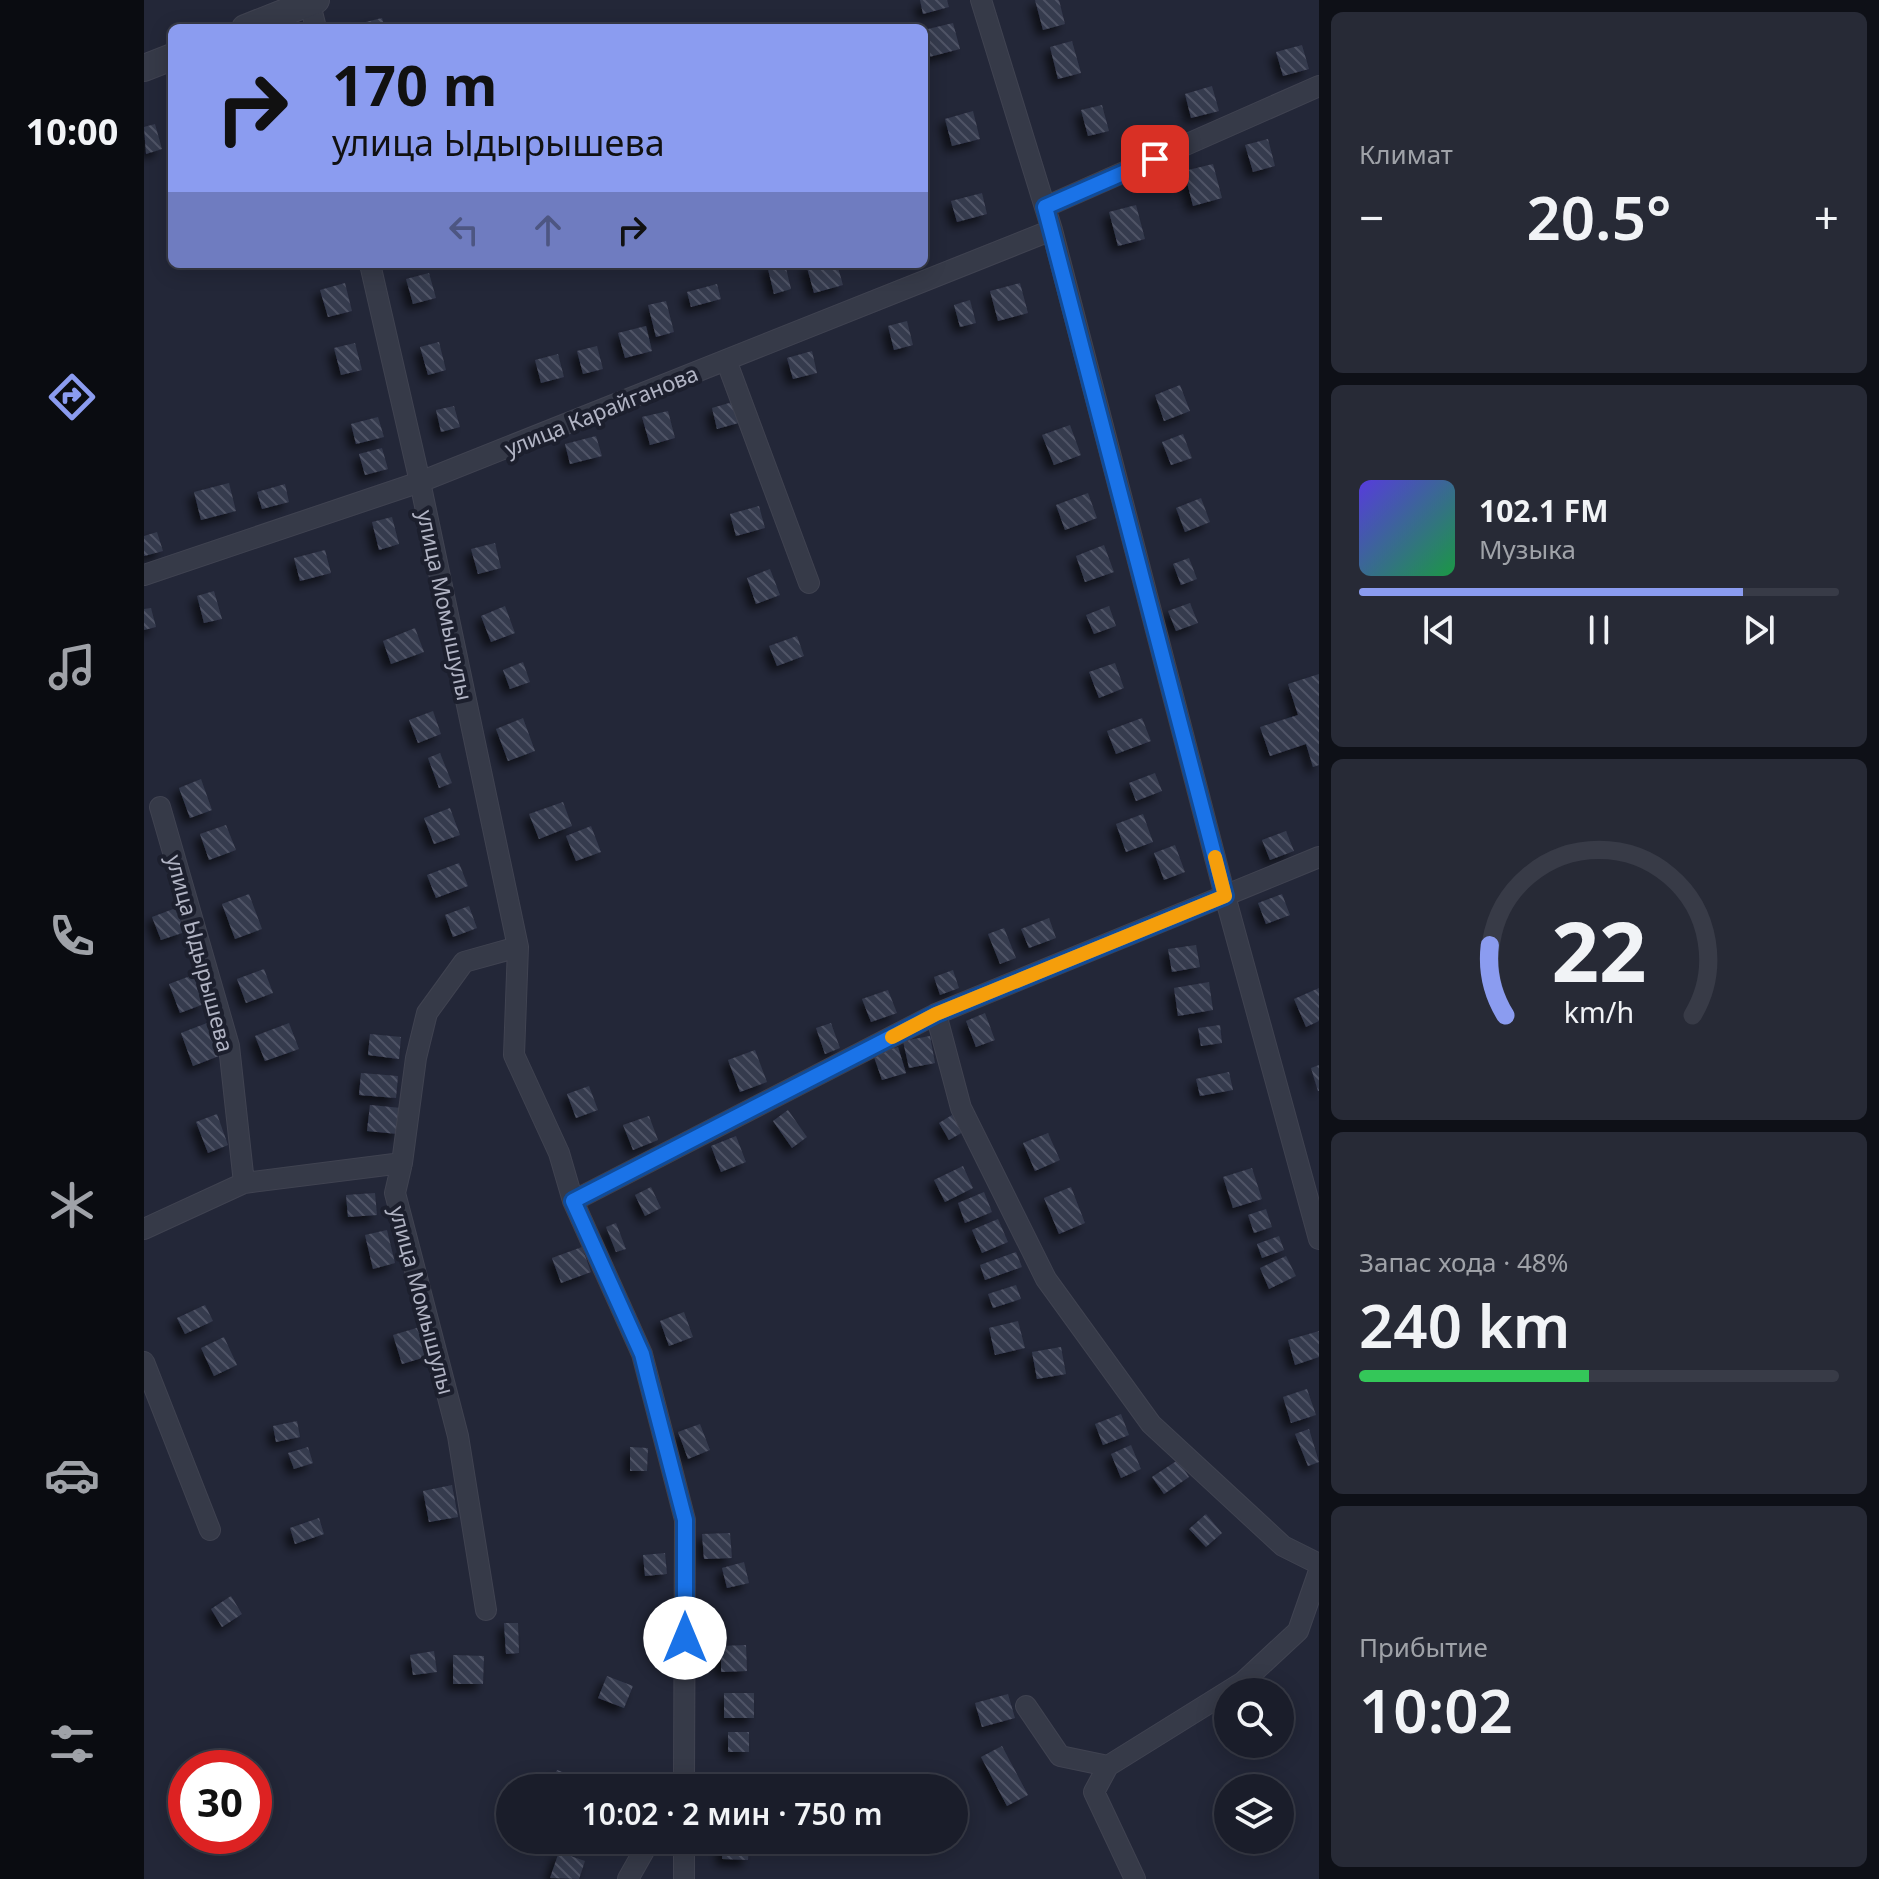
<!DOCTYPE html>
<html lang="ru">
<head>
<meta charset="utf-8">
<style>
	:root { --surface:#1a1d2a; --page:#272a36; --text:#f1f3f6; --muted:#9fa2a8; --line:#383b47; --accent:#8b9cf0 }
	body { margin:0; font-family:"Noto Sans",sans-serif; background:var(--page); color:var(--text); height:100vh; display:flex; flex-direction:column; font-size:30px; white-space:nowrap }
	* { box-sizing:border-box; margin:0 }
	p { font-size:26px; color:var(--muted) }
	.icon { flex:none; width:44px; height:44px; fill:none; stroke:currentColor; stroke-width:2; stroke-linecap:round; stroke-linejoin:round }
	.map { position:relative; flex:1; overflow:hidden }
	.drawer { display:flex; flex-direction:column; gap:12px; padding:12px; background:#0e1017; width:560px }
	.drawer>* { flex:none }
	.banner { position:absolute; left:24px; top:24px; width:760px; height:244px; border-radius:12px; box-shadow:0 4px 20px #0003,0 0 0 2px var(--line); background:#8b9cf0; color:#111; overflow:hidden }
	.fabs { position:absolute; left:1070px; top:1678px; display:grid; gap:16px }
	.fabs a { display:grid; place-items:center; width:80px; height:80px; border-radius:50%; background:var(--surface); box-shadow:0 4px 20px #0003,0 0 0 2px var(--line); font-size:40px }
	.speed { position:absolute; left:24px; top:1750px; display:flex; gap:16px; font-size:40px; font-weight:700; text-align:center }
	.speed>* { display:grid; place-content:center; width:104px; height:104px; border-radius:50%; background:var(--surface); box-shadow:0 4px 20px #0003,0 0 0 2px var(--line); line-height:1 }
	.speed .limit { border:12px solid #d22; background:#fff; color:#111 }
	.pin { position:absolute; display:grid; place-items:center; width:68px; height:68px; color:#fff; margin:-34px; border-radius:16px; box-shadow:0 4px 12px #0006 }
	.me { position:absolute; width:88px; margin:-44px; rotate:0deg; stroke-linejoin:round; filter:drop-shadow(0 0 6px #0008) }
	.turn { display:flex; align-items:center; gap:28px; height:168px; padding:0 32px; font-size:36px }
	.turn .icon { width:104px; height:104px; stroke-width:2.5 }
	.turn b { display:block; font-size:56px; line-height:68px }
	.lanes { display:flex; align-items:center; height:76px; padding:0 32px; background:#0003; justify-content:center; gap:40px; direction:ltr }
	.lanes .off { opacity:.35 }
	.big { font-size:60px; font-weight:600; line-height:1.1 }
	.drawer .card { flex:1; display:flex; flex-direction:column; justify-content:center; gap:12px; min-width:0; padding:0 28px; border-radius:12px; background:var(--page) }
	.drawer .dial { align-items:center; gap:0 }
	.dial svg { height:208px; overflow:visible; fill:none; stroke:var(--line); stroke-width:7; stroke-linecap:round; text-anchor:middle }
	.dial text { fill:var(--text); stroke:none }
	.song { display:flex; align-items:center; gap:24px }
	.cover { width:96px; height:96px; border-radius:12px; background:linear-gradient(135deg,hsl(250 70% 55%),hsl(140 70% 35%)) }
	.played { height:8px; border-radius:4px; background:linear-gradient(90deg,var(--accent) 80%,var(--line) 80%) }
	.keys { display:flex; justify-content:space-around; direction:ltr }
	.heat { display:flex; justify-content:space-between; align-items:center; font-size:44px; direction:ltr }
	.charge { height:12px; border-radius:6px; background:linear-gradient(90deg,#34c759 48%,var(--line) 0) }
	.trip { position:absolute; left:352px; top:1774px; width:472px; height:80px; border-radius:40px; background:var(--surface); box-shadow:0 4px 20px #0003,0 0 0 2px var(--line); font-weight:600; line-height:80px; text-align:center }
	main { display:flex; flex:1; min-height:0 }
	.tab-bar { display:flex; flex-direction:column; width:144px; justify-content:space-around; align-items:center; background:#0a0c11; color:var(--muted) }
	.tab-bar .icon { width:56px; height:56px }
	.tab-bar .selected { color:var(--accent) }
	.tab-bar b { font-size:36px; color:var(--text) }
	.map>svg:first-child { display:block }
</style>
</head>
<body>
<main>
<nav class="tab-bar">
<b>10:00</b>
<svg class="icon selected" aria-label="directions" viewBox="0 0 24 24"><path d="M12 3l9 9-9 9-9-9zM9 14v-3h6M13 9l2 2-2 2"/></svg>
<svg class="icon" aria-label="music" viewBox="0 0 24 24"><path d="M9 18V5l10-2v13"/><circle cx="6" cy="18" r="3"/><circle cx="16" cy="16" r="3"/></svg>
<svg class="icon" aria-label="phone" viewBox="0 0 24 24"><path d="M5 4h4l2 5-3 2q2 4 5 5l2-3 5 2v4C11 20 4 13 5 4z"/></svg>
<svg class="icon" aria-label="climate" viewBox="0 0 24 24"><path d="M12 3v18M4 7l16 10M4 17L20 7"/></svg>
<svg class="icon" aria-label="car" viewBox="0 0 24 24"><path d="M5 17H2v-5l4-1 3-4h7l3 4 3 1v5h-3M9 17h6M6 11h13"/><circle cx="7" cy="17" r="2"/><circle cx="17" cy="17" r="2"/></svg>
<svg class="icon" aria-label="filters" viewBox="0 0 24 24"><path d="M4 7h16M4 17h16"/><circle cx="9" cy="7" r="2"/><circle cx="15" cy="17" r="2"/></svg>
</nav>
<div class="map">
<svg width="1175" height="1879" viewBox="0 0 1175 1879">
	<defs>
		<pattern id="building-back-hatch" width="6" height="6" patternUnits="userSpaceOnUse" patternTransform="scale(2)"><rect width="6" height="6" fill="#353a4e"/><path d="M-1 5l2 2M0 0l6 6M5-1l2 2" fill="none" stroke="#505466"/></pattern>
		<filter id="shadow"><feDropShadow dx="-6" dy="6" stdDeviation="4" flood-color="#0009"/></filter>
	</defs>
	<rect width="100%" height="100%" fill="#232738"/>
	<path fill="url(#building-back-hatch)" filter="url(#shadow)" d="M 776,0 L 803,0 L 805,7 L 779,14 Z
		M 891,0 L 915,0 L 921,24 L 899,30 Z
		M 238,18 L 241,28 L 201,28 L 201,27 Z
		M 809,23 L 816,49 L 785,57 L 780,30 Z
		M 928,41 L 937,73 L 914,79 L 906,47 Z
		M 1158,45 L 1165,69 L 1139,76 L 1132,52 Z
		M 1068,86 L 1075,111 L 1047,118 L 1041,94 Z
		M 958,105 L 965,131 L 944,136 L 937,110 Z
		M 829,111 L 836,139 L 808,146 L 801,119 Z
		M 11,124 L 18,149 L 2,154 L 0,127 Z
		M 1124,139 L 1131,166 L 1109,172 L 1101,145 Z
		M 1069,164 L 1078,198 L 1049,206 L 1040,171 Z
		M 838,193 L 843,214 L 813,222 L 807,201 Z
		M 992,205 L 1001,239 L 974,246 L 965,212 Z
		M 641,264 L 647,289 L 630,294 L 623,265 Z
		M 662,264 L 693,264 L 699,285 L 670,293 Z
		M 285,273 L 292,298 L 269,304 L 262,279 Z
		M 201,283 L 208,311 L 184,317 L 176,290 Z
		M 876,283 L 884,313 L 854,321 L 846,291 Z
		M 573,284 L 577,299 L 547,307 L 543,292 Z
		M 826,300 L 832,323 L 816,327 L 810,305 Z
		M 522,301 L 530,332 L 512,337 L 504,305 Z
		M 763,321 L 769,345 L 750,350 L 744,326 Z
		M 502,326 L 508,351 L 481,358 L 474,333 Z
		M 295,342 L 302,370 L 284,375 L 276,347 Z
		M 211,343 L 218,370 L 197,375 L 190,348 Z
		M 453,346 L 459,369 L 439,374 L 433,351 Z
		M 668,351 L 673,373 L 649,379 L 643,358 Z
		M 414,354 L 420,377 L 397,383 L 391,360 Z
		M 1036,385 L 1046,411 L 1020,421 L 1011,395 Z
		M 592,401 L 598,422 L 573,429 L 568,408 Z
		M 310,406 L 316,427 L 297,432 L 292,410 Z
		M 524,411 L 531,438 L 506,445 L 498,417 Z
		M 234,417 L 240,437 L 212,444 L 207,424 Z
		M 926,425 L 937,455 L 910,465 L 898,435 Z
		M 1039,434 L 1048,458 L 1027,465 L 1018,442 Z
		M 452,436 L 458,456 L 426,464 L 421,444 Z
		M 238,448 L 244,469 L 221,475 L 215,454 Z
		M 85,483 L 92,511 L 57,520 L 50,492 Z
		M 141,484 L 145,502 L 118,509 L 113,492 Z
		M 944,493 L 953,518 L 921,530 L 912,505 Z
		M 1057,498 L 1066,522 L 1041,532 L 1032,508 Z
		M 615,506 L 621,528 L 592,536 L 586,514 Z
		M 248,517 L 255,544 L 235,550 L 228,522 Z
		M 13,532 L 19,551 L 0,556 L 0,536 Z
		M 351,543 L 357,568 L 334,574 L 327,549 Z
		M 960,545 L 970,572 L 941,582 L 932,556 Z
		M 181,550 L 187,573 L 156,581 L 150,558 Z
		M 1045,558 L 1053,579 L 1037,585 L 1029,564 Z
		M 626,569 L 636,595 L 612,604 L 603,578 Z
		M 70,591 L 78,619 L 60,623 L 53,596 Z
		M 1046,603 L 1054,623 L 1032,631 L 1024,611 Z
		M 361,606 L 371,633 L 347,642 L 337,616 Z
		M 965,606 L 972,626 L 950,634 L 942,615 Z
		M 7,608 L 12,627 L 0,630 L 0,609 Z
		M 271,628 L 280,652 L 247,664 L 239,641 Z
		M 653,636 L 660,656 L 633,666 L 625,646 Z
		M 379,662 L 386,682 L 366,689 L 359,670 Z
		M 971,663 L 980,688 L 955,698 L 945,672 Z
		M 1175,674 L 1175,765 L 1169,767 L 1162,744 L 1126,756 L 1116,727 L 1154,715 L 1144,684 Z
		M 289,711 L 297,734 L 274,743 L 265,720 Z
		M 379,718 L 391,751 L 364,761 L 352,729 Z
		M 998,718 L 1007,741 L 972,754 L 963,731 Z
		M 296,753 L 308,783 L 295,788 L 284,758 Z
		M 1011,773 L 1018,791 L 992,801 L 985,783 Z
		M 57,779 L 68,810 L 46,818 L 35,788 Z
		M 419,802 L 428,826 L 395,839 L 385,814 Z
		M 306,808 L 316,835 L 290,844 L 280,818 Z
		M 999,814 L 1009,842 L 982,852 L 972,824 Z
		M 82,825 L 92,850 L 65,860 L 56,834 Z
		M 447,826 L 457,852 L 432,861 L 422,836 Z
		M 1142,831 L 1150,851 L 1126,860 L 1118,840 Z
		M 1031,845 L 1041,872 L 1020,880 L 1010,853 Z
		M 315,863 L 324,886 L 292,898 L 283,875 Z
		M 105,894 L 118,929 L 91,939 L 78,904 Z
		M 1138,894 L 1146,915 L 1122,924 L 1114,903 Z
		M 325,906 L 333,928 L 309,937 L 301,915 Z
		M 32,908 L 41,932 L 17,940 L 8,917 Z
		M 905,918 L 912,938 L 885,948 L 877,929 Z
		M 860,928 L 872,958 L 856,964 L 844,934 Z
		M 1052,945 L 1056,967 L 1028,972 L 1024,949 Z
		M 120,969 L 129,993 L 102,1003 L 93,979 Z
		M 809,970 L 815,988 L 796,995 L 790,977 Z
		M 49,975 L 60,1004 L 36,1013 L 25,984 Z
		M 1065,982 L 1069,1010 L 1034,1016 L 1030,988 Z
		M 1175,988 L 1175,1021 L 1162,1027 L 1150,999 Z
		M 744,990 L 753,1013 L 727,1022 L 718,999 Z
		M 841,1013 L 851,1040 L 832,1047 L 822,1021 Z
		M 63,1023 L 75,1056 L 49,1066 L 37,1033 Z
		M 145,1023 L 155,1049 L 121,1061 L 111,1036 Z
		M 687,1023 L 696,1048 L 681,1054 L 672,1028 Z
		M 1076,1025 L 1078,1043 L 1057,1046 L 1054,1028 Z
		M 226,1034 L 257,1037 L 255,1059 L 224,1055 Z
		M 786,1036 L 791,1063 L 765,1068 L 759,1041 Z
		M 754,1047 L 762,1073 L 738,1080 L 729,1054 Z
		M 611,1050 L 623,1082 L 596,1092 L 584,1060 Z
		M 1175,1065 L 1175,1091 L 1174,1091 L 1167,1068 Z
		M 1085,1072 L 1089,1090 L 1056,1096 L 1052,1079 Z
		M 217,1073 L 254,1076 L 252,1098 L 215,1095 Z
		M 445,1086 L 454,1110 L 432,1118 L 423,1094 Z
		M 226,1105 L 257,1108 L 254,1134 L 223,1131 Z
		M 644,1110 L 663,1137 L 648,1148 L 629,1121 Z
		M 73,1114 L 84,1145 L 64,1153 L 52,1122 Z
		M 808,1115 L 819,1132 L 805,1140 L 795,1123 Z
		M 505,1116 L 514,1140 L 489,1150 L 479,1125 Z
		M 904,1133 L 916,1160 L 891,1171 L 879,1143 Z
		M 592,1136 L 602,1162 L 577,1172 L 567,1146 Z
		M 819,1166 L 829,1188 L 801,1202 L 790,1180 Z
		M 1108,1168 L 1118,1199 L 1089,1208 L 1079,1177 Z
		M 507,1187 L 517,1208 L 501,1216 L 491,1195 Z
		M 927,1187 L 941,1223 L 915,1234 L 900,1198 Z
		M 840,1192 L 848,1212 L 821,1223 L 814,1203 Z
		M 231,1193 L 233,1215 L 204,1217 L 202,1195 Z
		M 1122,1209 L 1128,1227 L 1110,1233 L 1104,1215 Z
		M 854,1219 L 864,1242 L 838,1253 L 828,1230 Z
		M 472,1223 L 482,1249 L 472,1252 L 462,1227 Z
		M 243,1230 L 251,1263 L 229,1269 L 221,1235 Z
		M 1135,1236 L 1140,1250 L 1118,1258 L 1113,1244 Z
		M 438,1247 L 447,1272 L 417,1283 L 408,1258 Z
		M 872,1252 L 878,1267 L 841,1280 L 836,1265 Z
		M 1142,1256 L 1152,1276 L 1125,1289 L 1116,1268 Z
		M 872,1285 L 877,1299 L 849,1308 L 844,1294 Z
		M 61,1305 L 69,1321 L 41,1334 L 33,1318 Z
		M 540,1312 L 549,1337 L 525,1346 L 516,1321 Z
		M 874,1321 L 881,1348 L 851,1355 L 845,1328 Z
		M 276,1327 L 285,1356 L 258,1364 L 249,1335 Z
		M 1175,1331 L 1175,1357 L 1151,1365 L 1144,1340 Z
		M 80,1337 L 93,1365 L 70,1376 L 57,1348 Z
		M 917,1347 L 922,1374 L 893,1379 L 888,1352 Z
		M 1163,1389 L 1172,1415 L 1147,1423 L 1139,1397 Z
		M 977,1414 L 985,1435 L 959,1445 L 951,1424 Z
		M 153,1421 L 156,1437 L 132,1442 L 129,1426 Z
		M 556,1424 L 566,1450 L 544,1459 L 534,1432 Z
		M 1165,1429 L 1175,1462 L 1164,1466 L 1151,1434 Z
		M 987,1445 L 997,1469 L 977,1478 L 967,1454 Z
		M 164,1447 L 169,1463 L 150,1469 L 144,1453 Z
		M 486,1447 L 504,1448 L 503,1471 L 486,1471 Z
		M 1034,1460 L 1045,1477 L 1020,1494 L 1008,1477 Z
		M 308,1485 L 314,1517 L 285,1522 L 279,1491 Z
		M 1062,1514 L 1078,1533 L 1062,1547 L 1045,1529 Z
		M 175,1518 L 180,1534 L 151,1544 L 146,1528 Z
		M 586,1533 L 588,1558 L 560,1559 L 558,1534 Z
		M 521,1553 L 523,1574 L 501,1576 L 499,1555 Z
		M 600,1562 L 605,1583 L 583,1588 L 578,1568 Z
		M 87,1596 L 98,1614 L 78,1627 L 67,1609 Z
		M 360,1623 L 374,1623 L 375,1653 L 362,1654 Z
		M 602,1645 L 603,1671 L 577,1672 L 577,1646 Z
		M 290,1651 L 293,1672 L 269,1675 L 266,1655 Z
		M 309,1655 L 340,1656 L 339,1684 L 309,1684 Z
		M 463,1676 L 489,1686 L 480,1708 L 454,1698 Z
		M 580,1693 L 610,1693 L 610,1718 L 580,1718 Z
		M 864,1694 L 871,1718 L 838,1727 L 831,1703 Z
		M 584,1732 L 605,1732 L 605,1752 L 584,1752 Z
		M 858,1746 L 884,1795 L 863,1806 L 837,1757 Z
		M 413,1770 L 442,1780 L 439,1788 L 416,1788 L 407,1785 Z
		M 578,1779 L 607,1780 L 607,1788 L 578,1788 Z
		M 579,1840 L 605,1840 L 604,1860 L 578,1859 Z
		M 415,1852 L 441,1861 L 435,1879 L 406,1878 Z"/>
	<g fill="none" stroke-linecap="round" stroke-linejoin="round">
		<defs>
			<path id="minor" d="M 165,0 L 172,28
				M 837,0 L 908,230 L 1081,896 L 1175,1239
				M 901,207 L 1175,86
				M 226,264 L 276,482 L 374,947 L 370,1055 L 415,1153 L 429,1201 L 498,1354 L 541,1520 L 540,1783 L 537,1788
				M 582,360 L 665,583
				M 0,575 L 276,482 L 908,230
				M 792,1014 L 817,1108 L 902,1279 L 1007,1424 L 1139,1546 L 1175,1564
				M 100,1183 L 258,1163
				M 429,1201 L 792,1014 L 1175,857
				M 0,1229 L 100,1183 L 85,1046 L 16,807
				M 0,1362 L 66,1530
				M 342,1610 L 314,1436 L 251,1193 L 258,1163 L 272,1058 L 283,1013 L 320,962 L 374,947
				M 882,1706 L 916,1756 L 964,1766 L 1099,1682 L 1154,1631 L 1175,1571
				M 964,1766 L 950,1792 L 991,1879
				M 484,1879 L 506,1840
				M 540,1879 L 540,1840"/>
			<path id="tertiary" d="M 101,28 L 172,0
				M 0,68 L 28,57"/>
		</defs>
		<use href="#minor" stroke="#404351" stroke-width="22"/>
		<use href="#tertiary" stroke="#404351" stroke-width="28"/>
		<use href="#minor" stroke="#363a48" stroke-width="20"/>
		<use href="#tertiary" stroke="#363a48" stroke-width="26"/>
	</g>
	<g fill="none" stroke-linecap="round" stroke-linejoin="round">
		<defs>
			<path id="route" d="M 541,1638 L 541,1520 L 505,1382 L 498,1354 L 429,1201 L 792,1014 L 1081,896 L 901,207 L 1011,159"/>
		</defs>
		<use href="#route" stroke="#114b97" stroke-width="20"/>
		<use href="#route" stroke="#1a73e8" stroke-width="14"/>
		<path stroke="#f59e0b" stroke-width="14" d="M 748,1037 L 792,1014 L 1081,896 L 1071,857"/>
	</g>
	<g text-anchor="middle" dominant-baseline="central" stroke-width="8" stroke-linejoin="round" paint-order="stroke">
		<g font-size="22" fill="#b1b4c4" stroke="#1c1f2d">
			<text transform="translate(457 410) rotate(-22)">улица Карайганова</text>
			<text transform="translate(302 605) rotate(78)">улица Момышулы</text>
			<text transform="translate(57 953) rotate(75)">улица Ыдырышева</text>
			<text transform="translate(279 1300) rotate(75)">улица Момышулы</text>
		</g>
	</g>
</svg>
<div class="fabs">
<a><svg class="icon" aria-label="search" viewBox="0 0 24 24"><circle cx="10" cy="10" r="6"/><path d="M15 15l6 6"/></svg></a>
<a><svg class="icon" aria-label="layers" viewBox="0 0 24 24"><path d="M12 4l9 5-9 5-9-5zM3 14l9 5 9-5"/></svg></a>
</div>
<div class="speed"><div class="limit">30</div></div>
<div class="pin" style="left:1011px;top:159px;background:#d93025"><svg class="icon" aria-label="arrive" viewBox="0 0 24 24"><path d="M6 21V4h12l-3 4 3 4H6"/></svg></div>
<svg class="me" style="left:541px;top:1638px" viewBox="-20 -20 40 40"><circle r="19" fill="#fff"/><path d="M0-13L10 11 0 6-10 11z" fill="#1a73e8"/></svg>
<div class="trip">10:02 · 2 мин · 750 m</div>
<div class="banner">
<div class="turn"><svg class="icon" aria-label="right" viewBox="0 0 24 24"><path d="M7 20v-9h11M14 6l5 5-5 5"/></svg><div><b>170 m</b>улица Ыдырышева</div></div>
<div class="lanes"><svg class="icon off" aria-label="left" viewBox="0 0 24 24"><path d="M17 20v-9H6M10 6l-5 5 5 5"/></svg><svg class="icon off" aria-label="ahead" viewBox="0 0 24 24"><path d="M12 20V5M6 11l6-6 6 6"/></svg><svg class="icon" aria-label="right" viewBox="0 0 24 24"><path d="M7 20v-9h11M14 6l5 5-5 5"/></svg></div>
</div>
</div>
<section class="drawer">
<div class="card"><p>Климат</p>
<div class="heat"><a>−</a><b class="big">20.5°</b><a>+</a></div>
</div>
<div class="card">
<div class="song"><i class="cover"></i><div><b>102.1 FM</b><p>Музыка</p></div></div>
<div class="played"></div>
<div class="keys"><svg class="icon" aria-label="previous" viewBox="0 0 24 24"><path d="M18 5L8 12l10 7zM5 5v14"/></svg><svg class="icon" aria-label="pause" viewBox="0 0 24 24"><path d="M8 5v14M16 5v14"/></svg><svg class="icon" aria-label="next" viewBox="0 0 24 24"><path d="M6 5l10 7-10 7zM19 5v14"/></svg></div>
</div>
<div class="card dial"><svg viewBox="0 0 100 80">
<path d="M14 69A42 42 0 1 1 86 69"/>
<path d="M14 69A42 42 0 0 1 8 42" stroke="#8b9cf0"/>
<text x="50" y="56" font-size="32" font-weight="700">22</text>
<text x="50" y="72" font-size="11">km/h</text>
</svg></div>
<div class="card"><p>Запас хода · 48%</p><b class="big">240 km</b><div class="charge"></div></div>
<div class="card"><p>Прибытие</p><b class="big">10:02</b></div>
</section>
</main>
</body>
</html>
